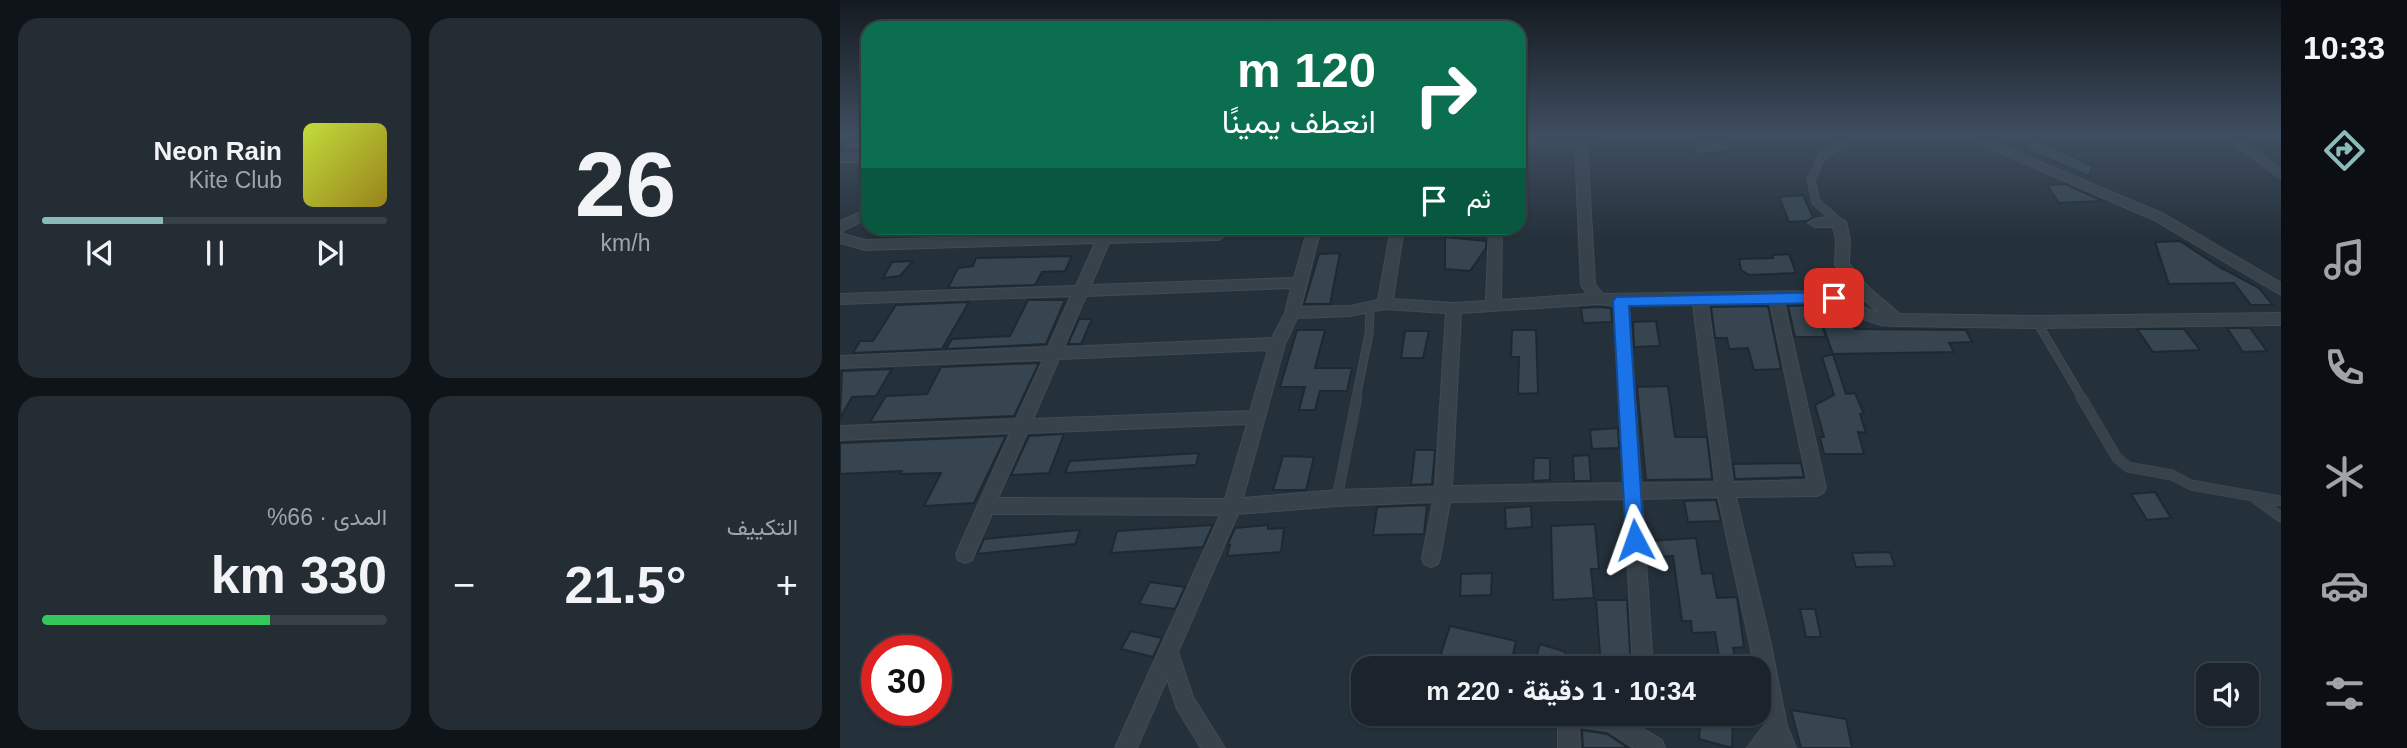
<!DOCTYPE html>
<html lang="ar">
<head>
<meta charset="utf-8">
<style>
	:root { --surface:#1b242c; --page:#242c34; --text:#f1f3f6; --muted:#a0a4a9; --line:#394148; --accent:#8bbbb9 }
	body { margin:0; font-family:Arial,Vazirmatn,sans-serif; background:var(--page); color:var(--text); direction:rtl; height:100vh; display:flex; flex-direction:column; font-size:26px; white-space:nowrap }
	* { box-sizing:border-box; margin:0 }
	p { font-size:23px; color:var(--muted) }
	.icon { flex:none; width:38px; height:38px; fill:none; stroke:currentColor; stroke-width:2; stroke-linecap:round; stroke-linejoin:round }
	.map { position:relative; flex:1; overflow:hidden; direction:ltr }
	.side { display:flex; flex-direction:column; gap:18px; padding:18px; background:#0f1418; width:840px }
	.side>* { flex:none }
	.banner { position:absolute; left:21px; top:21px; width:665px; height:214px; border-radius:21px; box-shadow:0 2px 5px #0004,0 0 0 2px var(--line); direction:rtl; background:#0b6e4f; color:#fff; overflow:hidden }
	.controls { position:absolute; left:1356px; top:663px; display:grid; gap:14px }
	.controls a { display:grid; place-items:center; width:63px; height:63px; border-radius:14px; background:var(--surface); box-shadow:0 2px 5px #0004,0 0 0 2px var(--line); font-size:35px }
	.speed { position:absolute; left:21px; top:635px; display:flex; gap:14px; font-size:35px; font-weight:700; text-align:center }
	.speed>* { display:grid; place-content:center; width:91px; height:91px; border-radius:50%; background:var(--surface); box-shadow:0 2px 5px #0004,0 0 0 2px var(--line); line-height:1 }
	.speed .limit { border:10px solid #d22; background:#fff; color:#111 }
	.pin { position:absolute; display:grid; place-items:center; width:60px; height:60px; color:#fff; margin:-30px; border-radius:14px; box-shadow:0 4px 10px #0006 }
	.me { position:absolute; width:77px; margin:-38px; rotate:356deg; stroke-linejoin:round; filter:drop-shadow(0 0 5px #0008) }
	.turn { display:flex; align-items:center; gap:24px; height:147px; padding:0 35px; font-size:32px }
	.turn .icon { width:91px; height:91px; stroke-width:2.5 }
	.turn b { display:block; font-size:49px; line-height:60px }
	.then { display:flex; align-items:center; height:66px; padding:0 35px; background:#0003; gap:14px; font-size:26px }
	.big { font-size:52px; font-weight:800; line-height:1.1 }
	.side .tile { flex:1; display:flex; flex-direction:column; justify-content:center; gap:10px; min-width:0; padding:0 24px; border-radius:21px; background:var(--page) }
	.side .dial { align-items:center; gap:0 }
	.dial b { font-size:91px; line-height:1 }
	.song { display:flex; align-items:center; gap:21px }
	.cover { width:84px; height:84px; border-radius:10px; background:linear-gradient(135deg,hsl(70 70% 55%),hsl(50 70% 35%)) }
	.played { height:7px; border-radius:4px; background:linear-gradient(90deg,var(--accent) 35%,var(--line) 35%) }
	.keys { display:flex; justify-content:space-around; direction:ltr }
	.heat { display:flex; justify-content:space-between; align-items:center; font-size:38px; direction:ltr }
	.charge { height:10px; border-radius:5px; background:linear-gradient(90deg,#34c759 66%,var(--line) 0) }
	.side .tiles { flex:1; display:grid; gap:18px; grid-template-columns:repeat(2,1fr) }
	.trip { position:absolute; left:511px; top:656px; width:420px; height:70px; border-radius:21px; background:var(--surface); box-shadow:0 2px 5px #0004,0 0 0 2px var(--line); font-weight:800; line-height:70px; text-align:center; direction:rtl }
	main { display:flex; flex:1; min-height:0 }
	.tab-bar { display:flex; flex-direction:column; width:126px; justify-content:space-around; align-items:center; background:#0b0e12; color:var(--muted) }
	.tab-bar .icon { width:49px; height:49px }
	.tab-bar .selected { color:var(--accent) }
	.tab-bar b { font-size:32px; color:var(--text) }
	.map>svg:first-child { display:block }
</style>
</head>
<body>
<main>
<nav class="tab-bar">
<b>10:33</b>
<svg class="icon selected" aria-label="directions" viewBox="0 0 24 24"><path d="M12 3l9 9-9 9-9-9zM9 14v-3h6M13 9l2 2-2 2"/></svg>
<svg class="icon" aria-label="music" viewBox="0 0 24 24"><path d="M9 18V5l10-2v13"/><circle cx="6" cy="18" r="3"/><circle cx="16" cy="16" r="3"/></svg>
<svg class="icon" aria-label="phone" viewBox="0 0 24 24"><path d="M5 4h4l2 5-3 2q2 4 5 5l2-3 5 2v4C11 20 4 13 5 4z"/></svg>
<svg class="icon" aria-label="climate" viewBox="0 0 24 24"><path d="M12 3v18M4 7l16 10M4 17L20 7"/></svg>
<svg class="icon" aria-label="car" viewBox="0 0 24 24"><path d="M5 17H2v-5l4-1 3-4h7l3 4 3 1v5h-3M9 17h6M6 11h13"/><circle cx="7" cy="17" r="2"/><circle cx="17" cy="17" r="2"/></svg>
<svg class="icon" aria-label="filters" viewBox="0 0 24 24"><path d="M4 7h16M4 17h16"/><circle cx="9" cy="7" r="2"/><circle cx="15" cy="17" r="2"/></svg>
</nav>
<div class="map">
<svg width="1441" height="748" viewBox="0 0 1441 748">
	<rect width="100%" height="100%" fill="#24303a"/>
	<path fill="#364550" stroke="#1f2931" stroke-width="2" d="M 13,136 L 28,136 L 28,151 L 1,150 Z
		M 1181,136 L 1188,136 L 1253,166 L 1249,176 L 1190,151 Z
		M 885,138 L 891,151 L 856,154 L 851,141 Z
		M 1225,184 L 1263,201 L 1219,203 L 1207,185 Z
		M 963,195 L 973,217 L 967,221 L 949,222 L 939,197 Z
		M 605,237 L 646,241 L 646,248 L 630,271 L 605,269 Z
		M 1340,241 L 1384,270 L 1382,268 L 1419,288 L 1433,305 L 1411,305 L 1394,283 L 1329,284 L 1315,242 Z
		M 500,253 L 490,304 L 464,304 L 479,254 Z
		M 949,254 L 956,273 L 909,275 L 901,270 L 899,259 L 933,258 L 932,255 Z
		M 232,256 L 225,271 L 202,272 L 195,285 L 108,288 L 118,268 L 133,266 L 136,258 Z
		M 73,261 L 60,276 L 43,278 L 52,262 Z
		M 188,300 L 225,300 L 206,344 L 106,349 L 112,339 L 170,336 Z
		M 129,302 L 102,349 L 13,353 L 20,341 L 33,341 L 56,305 Z
		M 975,305 L 986,337 L 955,337 L 948,306 Z
		M 928,306 L 941,369 L 914,370 L 908,348 L 889,349 L 887,338 L 875,338 L 871,307 Z
		M 759,307 L 771,308 L 772,322 L 743,323 L 741,308 Z
		M 239,319 L 252,319 L 241,344 L 228,344 Z
		M 816,321 L 820,346 L 794,347 L 793,322 Z
		M 1013,325 L 1015,329 L 1126,330 L 1132,342 L 1109,343 L 1114,352 L 993,354 L 1006,394 L 1015,393 L 1024,414 L 1020,414 L 1026,433 L 1018,432 L 1024,454 L 984,454 L 980,437 L 984,437 L 975,405 L 994,395 L 982,357 L 993,354 L 983,326 Z
		M 1387,328 L 1410,328 L 1427,351 L 1403,352 Z
		M 1297,329 L 1344,329 L 1360,350 L 1313,352 Z
		M 457,330 L 485,330 L 475,368 L 512,368 L 507,391 L 480,391 L 475,410 L 459,410 L 465,387 L 440,387 Z
		M 672,330 L 696,330 L 698,393 L 678,394 L 679,357 L 671,357 Z
		M 565,331 L 589,331 L 583,358 L 561,358 Z
		M 199,363 L 174,416 L 30,422 L 46,396 L 87,394 L 101,367 Z
		M 52,369 L 36,396 L 12,397 L 0,418 L 2,371 Z
		M 828,386 L 835,437 L 867,437 L 872,479 L 806,480 L 797,387 Z
		M 778,428 L 779,448 L 752,449 L 750,430 Z
		M 224,434 L 209,473 L 171,475 L 189,436 Z
		M 166,436 L 134,503 L 84,506 L 101,473 L 60,474 L 62,471 L 0,474 L 0,443 Z
		M 575,450 L 595,450 L 592,484 L 571,485 Z
		M 359,453 L 356,465 L 225,473 L 230,461 Z
		M 749,455 L 751,481 L 734,481 L 733,456 Z
		M 443,456 L 474,457 L 466,490 L 433,490 Z
		M 694,458 L 710,458 L 710,480 L 693,481 Z
		M 961,463 L 964,477 L 895,479 L 893,464 Z
		M 1315,492 L 1331,518 L 1307,520 L 1291,494 Z
		M 876,500 L 881,521 L 848,522 L 844,501 Z
		M 587,505 L 584,534 L 533,535 L 537,507 Z
		M 691,506 L 692,527 L 666,529 L 665,508 Z
		M 755,524 L 759,569 L 751,569 L 754,598 L 713,600 L 711,526 Z
		M 373,525 L 363,547 L 271,553 L 277,531 Z
		M 428,525 L 428,529 L 444,528 L 441,552 L 387,556 L 390,545 L 387,546 L 395,528 Z
		M 240,530 L 235,544 L 137,554 L 144,539 Z
		M 856,538 L 862,574 L 872,573 L 877,598 L 897,597 L 904,647 L 893,648 L 897,668 L 881,668 L 875,632 L 852,633 L 851,621 L 842,621 L 833,556 L 811,557 L 809,541 Z
		M 1050,552 L 1055,566 L 1016,567 L 1012,553 Z
		M 652,573 L 651,595 L 620,596 L 621,574 Z
		M 310,582 L 345,587 L 335,609 L 299,604 Z
		M 756,600 L 787,600 L 791,668 L 761,668 Z
		M 960,609 L 975,609 L 981,637 L 966,637 Z
		M 610,626 L 676,641 L 670,668 L 597,666 Z
		M 291,631 L 322,638 L 313,657 L 281,649 Z
		M 700,644 L 726,652 L 722,668 L 693,668 Z
		M 951,710 L 1006,719 L 1012,748 L 961,748 Z
		M 861,714 L 893,714 L 892,748 L 859,739 Z
		M 742,730 L 767,734 L 788,748 L 743,748 Z"/>
	<g fill="none" stroke-linecap="round" stroke-linejoin="round">
		<defs>
			<path id="service-far1" d="M 999,222 L 976,202 L 971,180 L 982,156 L 1008,139
				M 1197,322 L 1242,398
				M 516,398 L 529,334 L 530,308"/>
			<path id="service" d="M 1241,397 L 1277,458 L 1288,467 L 1332,475 L 1351,485 L 1441,501
				M 497,498 L 517,397
				M 1416,499 L 1441,517"/>
			<path id="minor" d="M 1004,136 L 1025,136 L 1008,143 L 1002,139 Z
				M 1121,136 L 1138,136 L 1324,214 L 1441,283 L 1441,295 L 1314,220 Z
				M 1382,136 L 1396,136 L 1441,169 L 1441,179 Z
				M 679,139 L 741,139 L 747,143 L 755,284 L 763,294 L 978,291 C 1001,294 1017,306 1039,313 L 1019,296 L 995,265 L 996,240 L 993,227 L 975,227 L 968,223 C 976,216 998,215 1006,222 L 1010,240 L 1009,264 L 1029,288 L 1060,314 L 1197,316 L 1441,313 L 1441,325 L 1197,328 L 1057,326 L 1041,325 L 1011,315 L 991,303 L 944,302 L 986,488 L 983,493 L 977,496 L 896,497 L 930,640 L 947,726 L 956,748 L 907,748 L 925,724 L 919,689 L 919,668 L 915,668 L 878,497 L 802,499 L 813,668 L 793,668 L 784,499 L 610,502 L 600,558 L 598,564 L 591,567 L 584,564 L 582,558 L 593,502 L 497,506 L 398,514 L 338,652 L 353,697 L 385,748 L 361,748 L 337,709 L 327,679 L 297,748 L 275,748 L 380,515 L 152,514 L 132,560 L 125,563 L 118,560 L 116,554 L 170,433 L 0,440 L 0,426 L 176,419 L 203,360 L 0,368 L 0,356 L 208,347 L 231,296 L 0,304 L 0,294 L 236,286 L 255,243 L 25,250 L 0,243 L 0,233 L 25,240 L 259,234 L 262,228 L 274,228 L 273,233 L 379,230 L 386,235 L 379,240 L 269,243 L 251,285 L 454,278 L 468,228 L 481,228 L 461,307 L 510,306 L 538,300 L 551,228 L 564,228 L 553,299 L 614,303 L 646,301 L 649,228 L 662,228 L 661,300 L 747,294 L 741,285 L 735,147 L 679,147 ZM 451,288 L 445,313 L 432,338 L 224,347 L 246,296 ZM 930,303 L 967,480 L 893,482 L 868,304 ZM 759,304 L 774,306 L 783,483 L 612,486 L 621,313 ZM 853,304 L 875,482 L 801,483 L 789,306 ZM 545,309 L 606,313 L 595,487 L 497,490 L 403,498 L 445,344 L 457,318 L 510,316 ZM 428,350 L 410,411 L 193,419 L 219,359 ZM 407,424 L 385,499 L 158,498 L 187,433 Z
				M 0,154 L 28,154 L 28,162 L 0,162 Z
				M 28,209 L 28,218 L 0,232 L 0,221 Z
				M 714,714 L 779,714 L 822,740 L 825,748 L 794,748 L 768,731 L 739,727 L 740,748 L 718,748 L 718,721 Z"/>
		</defs>
		<use href="#service-far1" stroke="#414b53" stroke-width="9"/>
		<use href="#service" stroke="#414b53" stroke-width="11"/>
		<use href="#minor" stroke="#414b53" stroke-width="2"/>
		<path stroke="#3f5352" stroke-width="2.5" stroke-dasharray="4.5 4.5" stroke-linecap="butt" d="M 753,142 L 875,136"/>
		<use href="#service-far1" stroke="#37424a" stroke-width="7"/>
		<use href="#service" stroke="#37424a" stroke-width="10"/>
		<use href="#minor" fill="#37424a" fill-rule="evenodd"/>
	</g>
	<linearGradient id="sky" x2="0" y2="1"><stop stop-color="#141a20"/><stop offset="0.56" stop-color="#3f4e60"/><stop offset="1" stop-color="#3f4e60" stop-opacity="0"/></linearGradient>
	<rect width="1441" height="241" fill="url(#sky)"/>
	<path fill="#1a73e8" stroke="#114b97" stroke-width="2" d="M 994,292 L 1001,298 L 994,303 L 789,306 L 804,540 L 801,546 L 795,549 L 788,546 L 786,540 L 773,301 L 776,297 Z"/>
</svg>
<div class="controls">
<a><svg class="icon" aria-label="sound" viewBox="0 0 24 24"><path d="M4 9h4l5-4v14l-5-4H4zM17 9q2 3 0 6"/></svg></a>
</div>
<div class="speed"><div class="limit">30</div></div>
<div class="pin" style="left:994px;top:298px;background:#d93025"><svg class="icon" aria-label="arrive" viewBox="0 0 24 24"><path d="M6 21V4h12l-3 4 3 4H6"/></svg></div>
<svg class="me" style="left:795px;top:540px" viewBox="-20 -20 40 40"><path d="M0-17L14 15 0 8-14 15z" fill="#1a73e8" stroke="#fff" stroke-width="4"/></svg>
<div class="trip">10:34 · 1 دقيقة · 220 m</div>
<div class="banner">
<div class="turn"><svg class="icon" aria-label="right" viewBox="0 0 24 24"><path d="M7 20v-9h11M14 6l5 5-5 5"/></svg><div><b>120 m</b>انعطف يمينًا</div></div>
<div class="then">ثم<svg class="icon" aria-label="arrive" viewBox="0 0 24 24"><path d="M6 21V4h12l-3 4 3 4H6"/></svg></div>
</div>
</div>
<section class="side">
<div class="tiles">
<div class="tile dial"><b>26</b><p>km/h</p></div>
<div class="tile">
<div class="song"><i class="cover"></i><div><b>Neon Rain</b><p>Kite Club</p></div></div>
<div class="played"></div>
<div class="keys"><svg class="icon" aria-label="previous" viewBox="0 0 24 24"><path d="M18 5L8 12l10 7zM5 5v14"/></svg><svg class="icon" aria-label="pause" viewBox="0 0 24 24"><path d="M8 5v14M16 5v14"/></svg><svg class="icon" aria-label="next" viewBox="0 0 24 24"><path d="M6 5l10 7-10 7zM19 5v14"/></svg></div>
</div>
<div class="tile"><p>التكييف</p>
<div class="heat"><a>−</a><b class="big">21.5°</b><a>+</a></div>
</div>
<div class="tile"><p>المدى · 66%</p><b class="big">330 km</b><div class="charge"></div></div>
</div>
</section>
</main>
</body>
</html>
